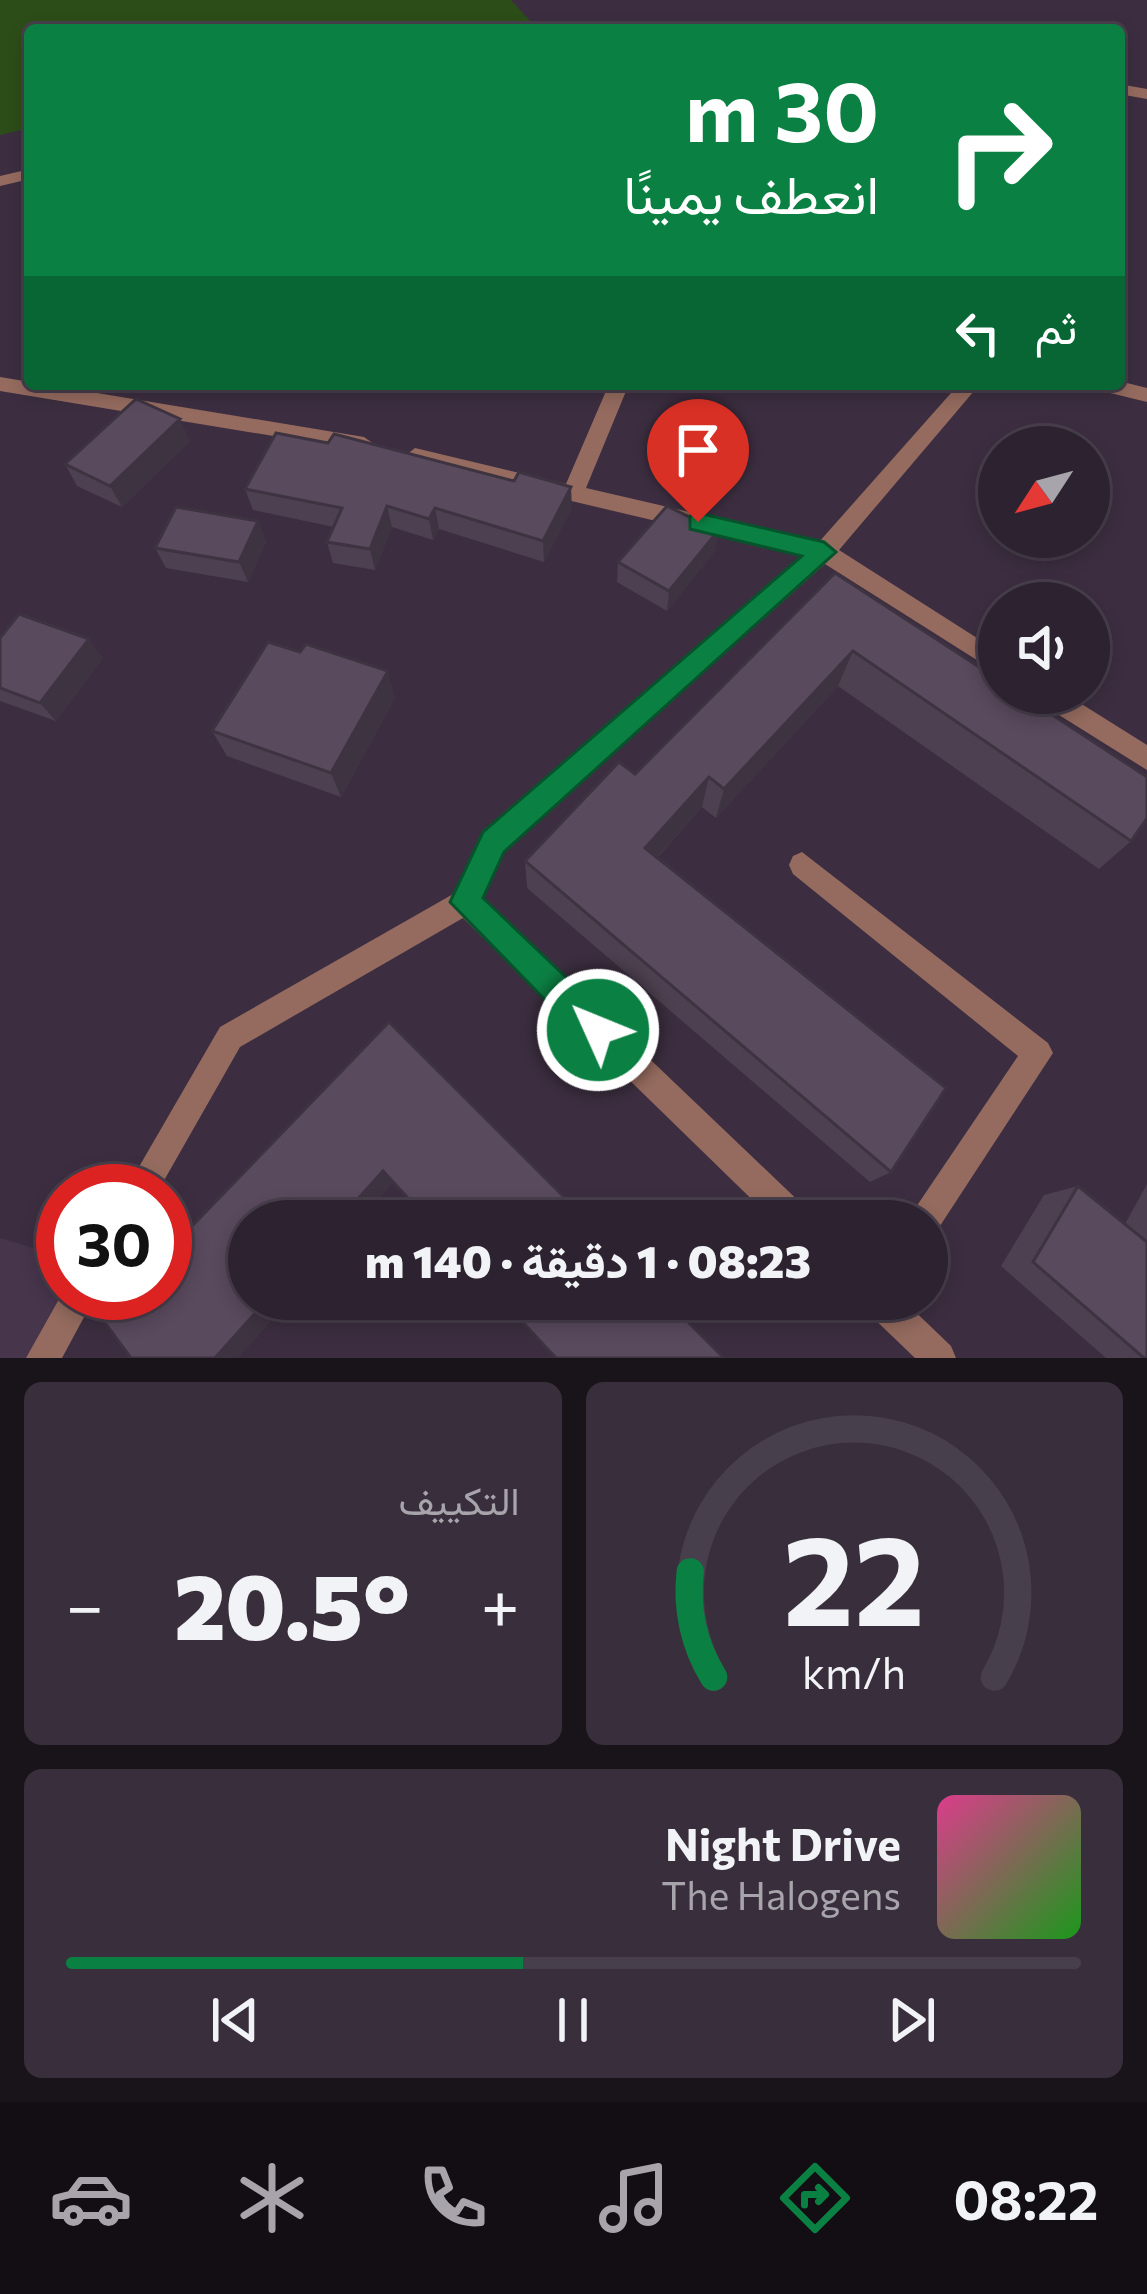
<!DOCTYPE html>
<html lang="ar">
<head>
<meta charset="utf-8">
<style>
	:root { --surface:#2d2230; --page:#392f3c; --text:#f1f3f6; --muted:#a7a4ab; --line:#483f4c; --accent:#0b8043 }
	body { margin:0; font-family:Commissioner,Vazirmatn,sans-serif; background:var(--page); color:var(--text); direction:rtl; height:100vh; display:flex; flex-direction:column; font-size:45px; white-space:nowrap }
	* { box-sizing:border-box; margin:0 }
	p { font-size:39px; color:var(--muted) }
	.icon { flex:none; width:66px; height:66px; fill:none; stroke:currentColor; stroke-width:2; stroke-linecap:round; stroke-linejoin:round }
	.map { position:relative; height:1358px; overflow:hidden; direction:ltr }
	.details { display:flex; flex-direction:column; gap:24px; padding:24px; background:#19131a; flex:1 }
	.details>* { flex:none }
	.top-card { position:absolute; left:24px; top:24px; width:1101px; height:366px; border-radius:12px; box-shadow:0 6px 18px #0003,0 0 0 3px var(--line); direction:rtl; background:#0b8043; color:#fff; overflow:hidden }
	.needle { width:78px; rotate:234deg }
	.controls { position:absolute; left:978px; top:426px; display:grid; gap:24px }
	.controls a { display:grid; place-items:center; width:132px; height:132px; border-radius:50%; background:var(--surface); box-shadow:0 6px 18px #0003,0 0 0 3px var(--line); font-size:60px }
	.speed { position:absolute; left:36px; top:1164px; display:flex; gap:24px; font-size:60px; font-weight:700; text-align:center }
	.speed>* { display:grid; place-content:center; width:156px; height:156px; border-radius:50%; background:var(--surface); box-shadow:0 6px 18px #0003,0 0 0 3px var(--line); line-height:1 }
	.speed .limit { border:18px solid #d22; background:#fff; color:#111 }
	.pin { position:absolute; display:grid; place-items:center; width:102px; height:102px; color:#fff; margin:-123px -51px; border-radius:50% 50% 50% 0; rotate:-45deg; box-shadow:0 0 12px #0007 }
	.pin .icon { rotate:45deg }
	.me { position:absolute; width:132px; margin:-66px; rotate:314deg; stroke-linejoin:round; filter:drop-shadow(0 0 9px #0008) }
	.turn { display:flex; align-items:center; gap:42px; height:252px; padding:0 48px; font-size:54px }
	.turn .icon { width:156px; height:156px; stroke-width:2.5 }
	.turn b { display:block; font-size:84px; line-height:102px }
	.then { display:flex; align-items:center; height:114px; padding:0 48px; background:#0003; gap:24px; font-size:45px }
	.big { font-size:90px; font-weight:800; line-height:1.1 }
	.details .tile { flex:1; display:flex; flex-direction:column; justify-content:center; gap:18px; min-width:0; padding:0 42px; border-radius:18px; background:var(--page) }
	.details .dial { align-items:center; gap:0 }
	.dial svg { height:312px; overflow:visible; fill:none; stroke:var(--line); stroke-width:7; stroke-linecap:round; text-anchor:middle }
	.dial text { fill:var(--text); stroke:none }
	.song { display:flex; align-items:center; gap:36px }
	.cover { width:144px; height:144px; border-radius:18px; background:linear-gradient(135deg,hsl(330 70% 55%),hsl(120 70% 35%)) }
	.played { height:12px; border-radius:6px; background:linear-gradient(90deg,var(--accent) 45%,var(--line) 45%) }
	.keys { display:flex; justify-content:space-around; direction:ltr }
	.heat { display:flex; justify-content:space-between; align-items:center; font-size:66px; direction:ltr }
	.details .tiles { flex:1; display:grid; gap:24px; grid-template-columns:1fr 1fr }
	.tile:last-child { grid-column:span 2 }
	.trip { position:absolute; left:228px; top:1200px; width:720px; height:120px; border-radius:60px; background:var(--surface); box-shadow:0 6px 18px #0003,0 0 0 3px var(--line); font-weight:800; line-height:120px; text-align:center; direction:rtl }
	.dock { display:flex; height:192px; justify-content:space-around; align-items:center; background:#120e13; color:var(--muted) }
	.dock .icon { width:84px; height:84px }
	.dock .active { color:var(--accent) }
	.dock b { font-size:54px; color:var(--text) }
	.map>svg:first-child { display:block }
</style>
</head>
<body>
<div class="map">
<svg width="1147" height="1358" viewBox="0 0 1147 1358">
	<rect width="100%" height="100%" fill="#3c2e40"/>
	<path fill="#47354c" d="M 0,1238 L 63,1257 L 63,1293 L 43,1358 L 0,1358 Z"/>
	<path fill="#2d4d18" d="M 0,0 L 511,0 L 532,23 L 500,30 L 30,30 L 30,128 L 0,135 Z"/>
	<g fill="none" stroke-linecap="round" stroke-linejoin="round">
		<path fill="#956b5f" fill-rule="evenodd" d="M 0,377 L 364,437 L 374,444 L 364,451 L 0,391 Z
			M 1119,381 L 1147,388 L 1147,402 L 1094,389 L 1091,384 Z
			M 609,384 L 629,384 L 586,488 L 819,542 L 959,384 L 980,384 L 839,550 L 999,652 L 999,674 L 825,564 L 503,851 L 481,898 L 808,1210 L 813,1221 L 774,1221 L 463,918 L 240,1047 L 158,1191 L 125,1191 L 220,1027 L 455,893 L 485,833 L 804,556 L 415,464 L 405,456 L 415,448 L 566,484 Z
			M 1032,693 L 1064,693 L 1147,745 L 1147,770 L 1035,700 Z
			M 802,852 L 1048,1043 L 1053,1053 L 936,1232 L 927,1236 L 927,1221 L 909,1221 L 914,1210 L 1018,1056 L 793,874 L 789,865 L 793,856 Z
			M 63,1292 L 97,1293 L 62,1358 L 26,1358 Z
			M 861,1299 L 902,1299 L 951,1346 L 956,1358 L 915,1358 L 866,1311 Z"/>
		<path fill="#956b5f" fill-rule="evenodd" d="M 659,26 L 779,26 L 786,30 L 652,30 Z
			M 1119,84 L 1147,89 L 1147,99 L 1119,94 Z
			M 30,169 L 30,179 L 0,186 L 0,176 Z"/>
	</g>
	<path fill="#4d4050" d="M 190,441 L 122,507 L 77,486 L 65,464 Z
		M 245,489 L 572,508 L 544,562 L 439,529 L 433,540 L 392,527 L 375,570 L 333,563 L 327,542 L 334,527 L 253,510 Z
		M 258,521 L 266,542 L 248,582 L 166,568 L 155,548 Z
		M 718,531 L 714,552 L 667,611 L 617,582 L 618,562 Z
		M 835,573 L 1131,841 L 1099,869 L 838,686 L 716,818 L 702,807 L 657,858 L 891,1172 L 870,1182 L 527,888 L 525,861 L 635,774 Z
		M 0,638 L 103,658 L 56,721 L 0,701 Z
		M 395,698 L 341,797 L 227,756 L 212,731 Z
		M 1147,1184 L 1147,1358 L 1106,1358 L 1001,1266 L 1044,1195 L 1078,1186 L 1125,1224 Z"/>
	<path fill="#3e3441" d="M 180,419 L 190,441 L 122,507 L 110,486 Z
		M 571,487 L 572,508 L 544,562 L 543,541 Z
		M 387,506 L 392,527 L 375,570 L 370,549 Z
		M 435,508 L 439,529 L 433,540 L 429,519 Z
		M 258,521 L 266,542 L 248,582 L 239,562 Z
		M 718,531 L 714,552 L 667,611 L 669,591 Z
		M 89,639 L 103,658 L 56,721 L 40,703 Z
		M 853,651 L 838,686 L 716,818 L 724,789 Z
		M 388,671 L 395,698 L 341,797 L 331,773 Z
		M 709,777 L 702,807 L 641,875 L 645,848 Z
		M 383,1171 L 395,1181 L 360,1221 L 338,1221 Z
		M 268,1299 L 291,1299 L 238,1358 L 215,1358 Z"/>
	<path fill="#594a5d" stroke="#3e3441" stroke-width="3" d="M 136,399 L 180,419 L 110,486 L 65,464 Z
		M 276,433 L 328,443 L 334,434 L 514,481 L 519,472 L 571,487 L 543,541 L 435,508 L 429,519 L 387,506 L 370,549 L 327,542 L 342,508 L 245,489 Z
		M 667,506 L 718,531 L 669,591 L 618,562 Z
		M 176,507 L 258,521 L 239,562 L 155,548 Z
		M 835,573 L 999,680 L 999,693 L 1019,693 L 1147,777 L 1147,818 L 1131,841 L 853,651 L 724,789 L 709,777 L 645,848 L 946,1088 L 891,1172 L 525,861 L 619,762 L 635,774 Z
		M 19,614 L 89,639 L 40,703 L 0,688 L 0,638 Z
		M 268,642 L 300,652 L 306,644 L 388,671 L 331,773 L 212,731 Z
		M 389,1022 L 588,1221 L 429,1221 L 383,1171 L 338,1221 L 249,1221 L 249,1299 L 268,1299 L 215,1358 L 131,1358 L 102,1319 L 128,1293 L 165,1293 L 165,1254 Z
		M 1078,1186 L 1147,1242 L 1147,1358 L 1144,1358 L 1033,1262 Z
		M 501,1299 L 665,1299 L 724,1358 L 556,1358 Z"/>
	<path fill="#0b8043" stroke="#07532c" stroke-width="3" d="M 698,513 L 824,542 L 836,552 L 504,852 L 483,898 L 609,1018 L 614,1030 L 609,1042 L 598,1046 L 586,1042 L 450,902 L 483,832 L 802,556 L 690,529 L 690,516 Z"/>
</svg>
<div class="controls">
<a><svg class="needle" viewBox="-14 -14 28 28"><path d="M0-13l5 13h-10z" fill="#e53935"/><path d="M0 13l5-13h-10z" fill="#a7a4ab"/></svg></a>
<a><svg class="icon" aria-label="sound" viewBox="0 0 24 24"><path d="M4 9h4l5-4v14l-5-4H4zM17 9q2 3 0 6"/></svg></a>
</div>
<div class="speed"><div class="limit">30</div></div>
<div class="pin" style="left:698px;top:522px;background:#d93025"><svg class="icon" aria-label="arrive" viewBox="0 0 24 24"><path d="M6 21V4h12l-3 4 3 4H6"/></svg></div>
<svg class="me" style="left:598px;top:1030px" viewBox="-20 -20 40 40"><circle r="17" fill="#0b8043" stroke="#fff" stroke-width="3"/><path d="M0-11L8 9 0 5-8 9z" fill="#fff"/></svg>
<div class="trip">08:23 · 1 دقيقة · 140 m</div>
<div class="top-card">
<div class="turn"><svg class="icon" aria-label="right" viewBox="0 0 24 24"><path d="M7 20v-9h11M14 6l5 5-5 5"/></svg><div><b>30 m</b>انعطف يمينًا</div></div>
<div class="then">ثم<svg class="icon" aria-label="left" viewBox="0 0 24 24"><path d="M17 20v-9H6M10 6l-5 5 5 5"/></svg></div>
</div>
</div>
<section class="details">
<div class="tiles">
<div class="tile dial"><svg viewBox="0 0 100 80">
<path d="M14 69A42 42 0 1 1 86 69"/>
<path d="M14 69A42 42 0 0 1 8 42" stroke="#0b8043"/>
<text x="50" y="56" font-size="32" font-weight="700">22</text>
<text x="50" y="72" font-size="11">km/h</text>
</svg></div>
<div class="tile"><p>التكييف</p>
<div class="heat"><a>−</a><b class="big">20.5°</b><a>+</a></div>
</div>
<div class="tile">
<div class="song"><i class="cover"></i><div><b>Night Drive</b><p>The Halogens</p></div></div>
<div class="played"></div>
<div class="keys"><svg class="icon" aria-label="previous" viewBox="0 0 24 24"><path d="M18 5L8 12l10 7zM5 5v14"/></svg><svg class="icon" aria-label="pause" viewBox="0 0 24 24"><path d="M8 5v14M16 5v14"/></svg><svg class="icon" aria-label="next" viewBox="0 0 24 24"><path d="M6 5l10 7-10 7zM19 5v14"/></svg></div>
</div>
</div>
</section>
<nav class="dock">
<b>08:22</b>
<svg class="icon active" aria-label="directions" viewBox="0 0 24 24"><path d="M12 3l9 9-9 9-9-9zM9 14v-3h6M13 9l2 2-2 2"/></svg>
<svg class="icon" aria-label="music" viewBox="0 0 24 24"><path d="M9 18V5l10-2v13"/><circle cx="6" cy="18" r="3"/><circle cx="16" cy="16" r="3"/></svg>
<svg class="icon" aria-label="phone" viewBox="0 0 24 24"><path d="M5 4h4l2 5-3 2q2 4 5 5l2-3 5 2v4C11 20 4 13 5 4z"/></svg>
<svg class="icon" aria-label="climate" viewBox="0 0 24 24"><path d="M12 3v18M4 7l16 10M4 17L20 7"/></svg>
<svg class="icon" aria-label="car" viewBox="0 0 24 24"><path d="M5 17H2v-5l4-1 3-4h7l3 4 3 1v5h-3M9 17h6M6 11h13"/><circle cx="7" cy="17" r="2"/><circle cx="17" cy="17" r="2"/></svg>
</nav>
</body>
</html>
